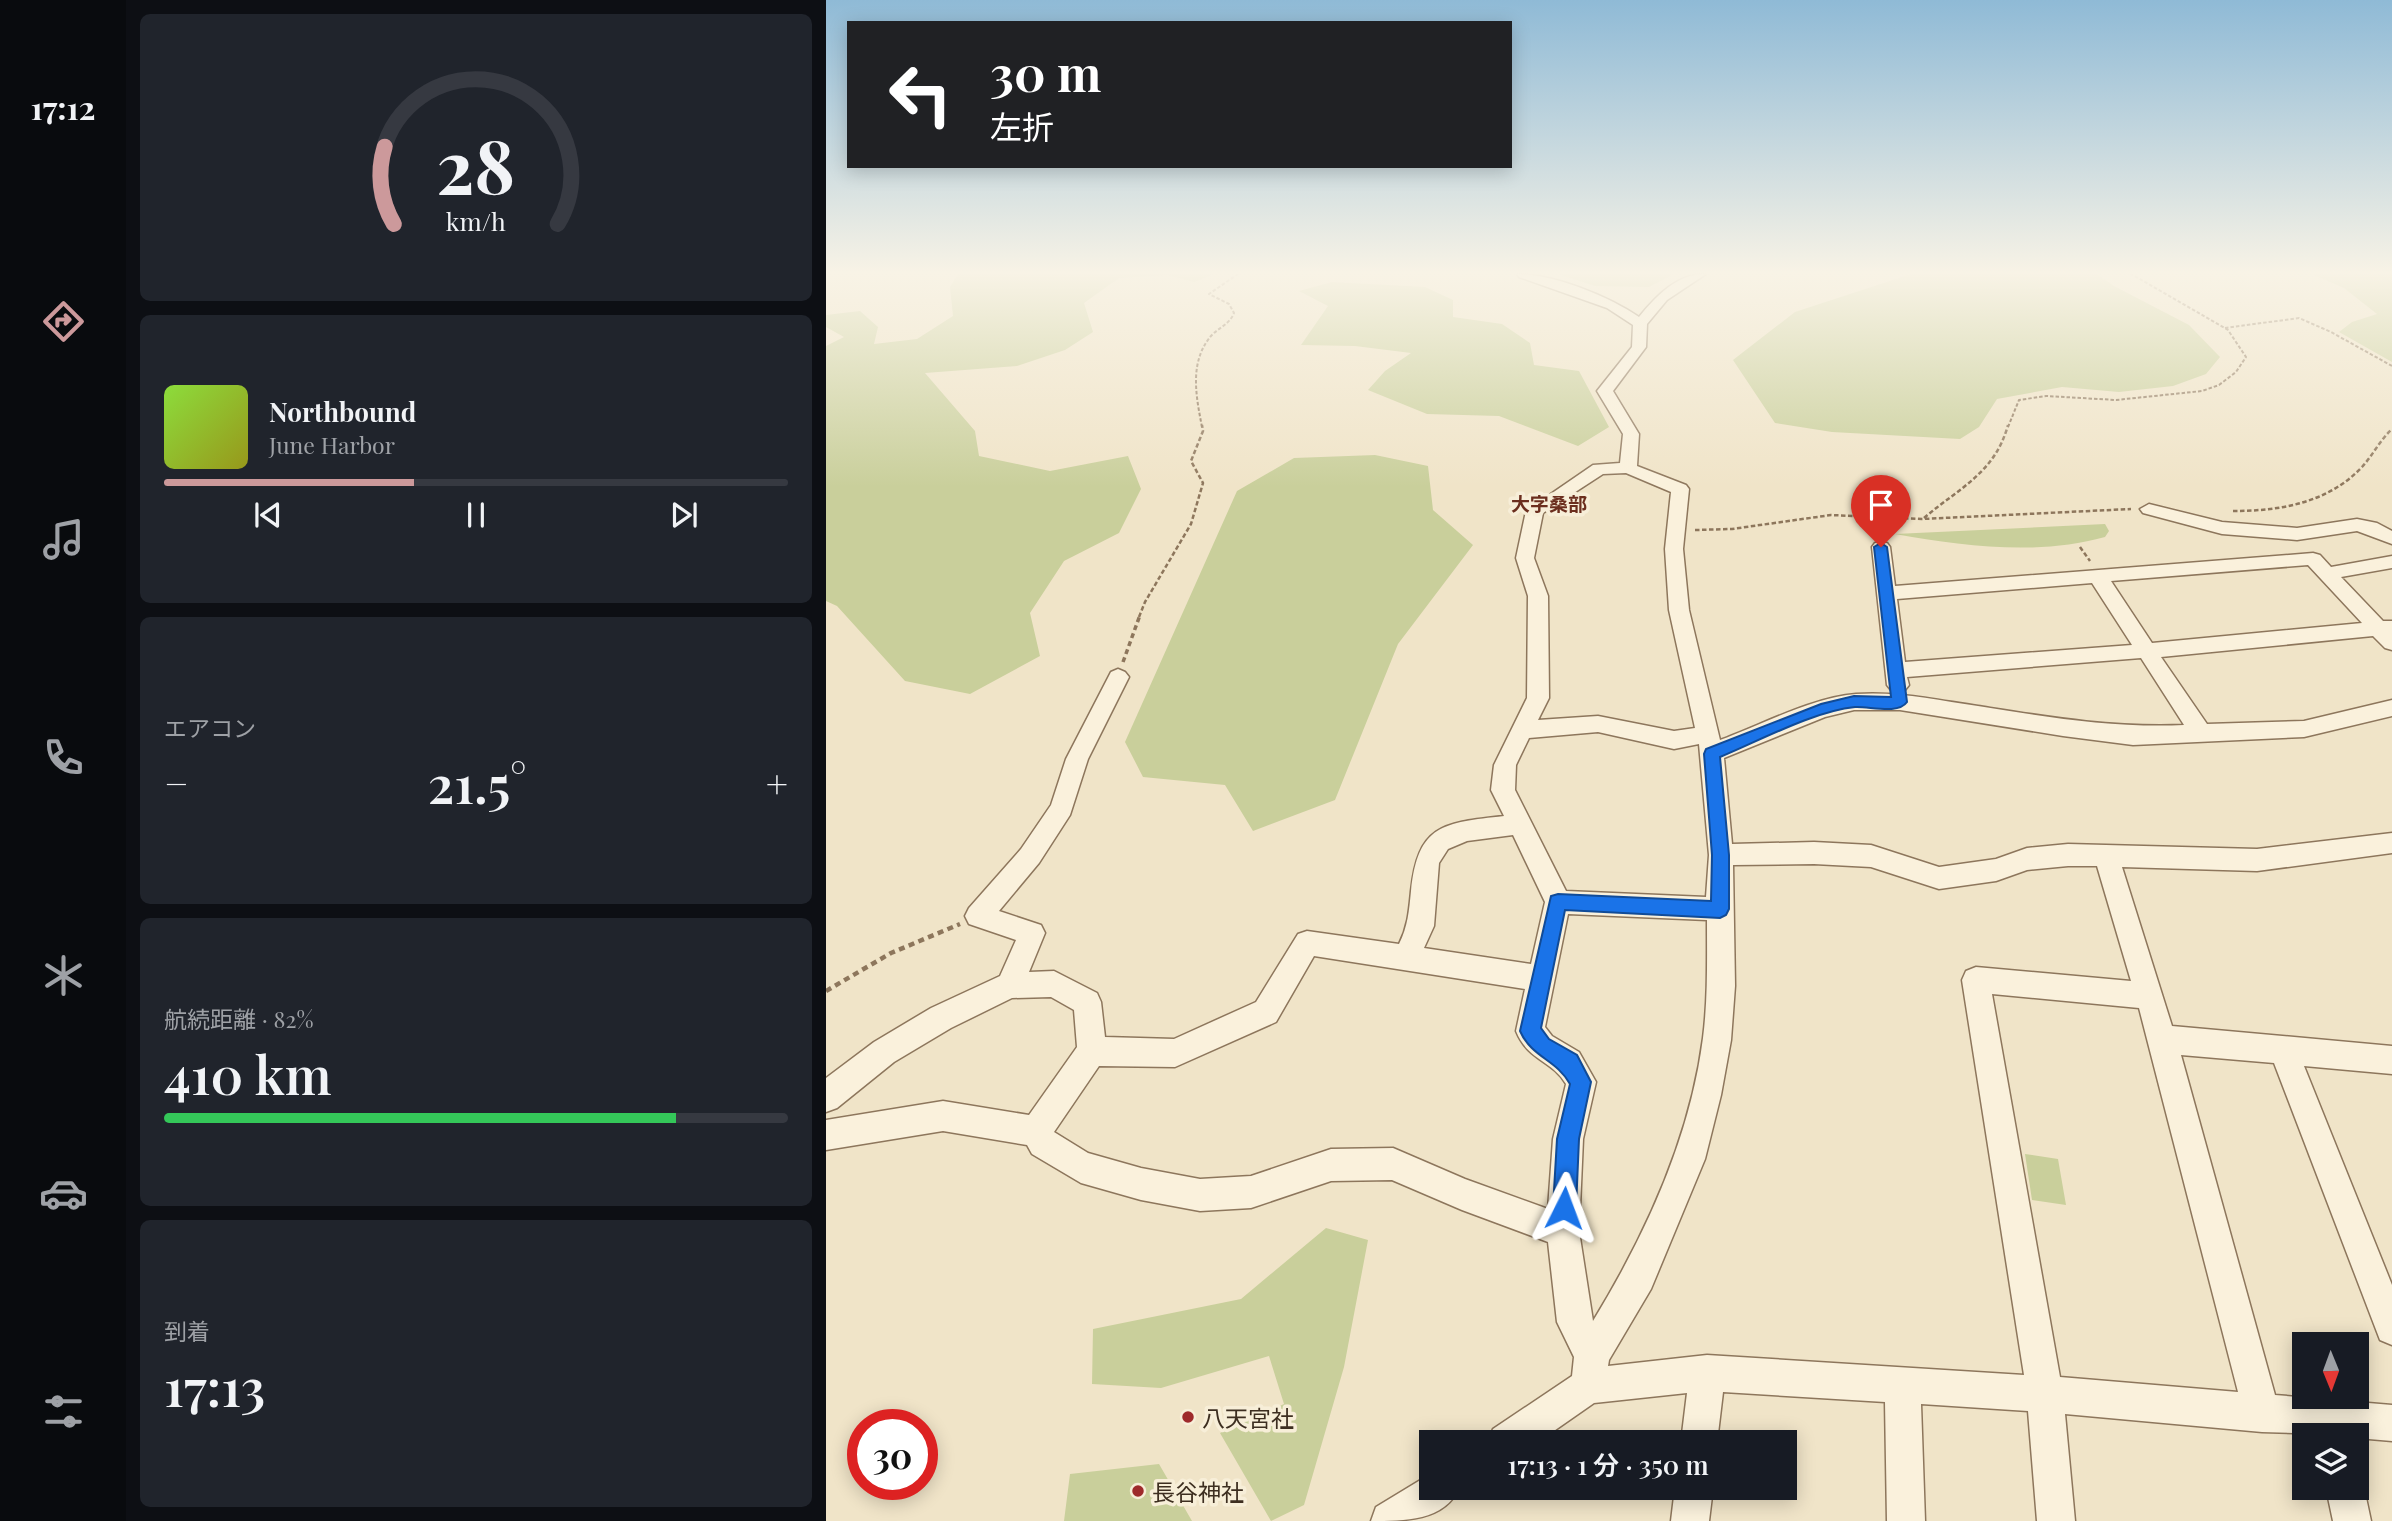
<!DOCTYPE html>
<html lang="ja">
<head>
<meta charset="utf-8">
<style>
	:root { --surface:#171b24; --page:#20242c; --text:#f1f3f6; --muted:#9ea1a6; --line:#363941; --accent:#cc999b }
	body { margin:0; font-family:"Playfair Display","Noto Sans JP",serif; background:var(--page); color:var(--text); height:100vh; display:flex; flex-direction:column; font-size:26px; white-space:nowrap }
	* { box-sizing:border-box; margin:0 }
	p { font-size:23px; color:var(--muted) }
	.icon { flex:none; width:38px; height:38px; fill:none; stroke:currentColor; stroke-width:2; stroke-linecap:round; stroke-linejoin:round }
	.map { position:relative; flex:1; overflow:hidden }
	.panel { display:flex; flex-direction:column; gap:14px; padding:14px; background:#0d0f14; width:700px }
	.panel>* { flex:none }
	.top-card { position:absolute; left:21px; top:21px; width:665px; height:147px; border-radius:0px; box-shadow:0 4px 18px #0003; background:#202124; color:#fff; overflow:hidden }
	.needle { width:46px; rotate:179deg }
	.buttons { position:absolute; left:1466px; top:1332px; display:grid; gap:14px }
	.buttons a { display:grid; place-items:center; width:77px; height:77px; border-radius:0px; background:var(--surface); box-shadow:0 4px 18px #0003; font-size:35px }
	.speed { position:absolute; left:21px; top:1409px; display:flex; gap:14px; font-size:35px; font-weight:700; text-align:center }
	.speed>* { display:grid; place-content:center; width:91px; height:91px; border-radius:50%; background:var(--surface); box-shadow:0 4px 18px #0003; line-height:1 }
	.speed .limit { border:10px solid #d22; background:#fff; color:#111 }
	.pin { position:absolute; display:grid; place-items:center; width:60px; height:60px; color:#fff; margin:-72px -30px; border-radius:50% 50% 50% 0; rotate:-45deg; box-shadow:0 0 7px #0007 }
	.pin .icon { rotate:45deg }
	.me { position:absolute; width:77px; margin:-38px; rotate:3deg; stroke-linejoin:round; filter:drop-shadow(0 0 5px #0008) }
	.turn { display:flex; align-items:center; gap:24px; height:147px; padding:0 28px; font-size:32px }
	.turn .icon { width:91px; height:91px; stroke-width:2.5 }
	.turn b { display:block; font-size:49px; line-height:60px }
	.big { font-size:52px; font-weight:600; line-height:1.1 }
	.panel .tile { flex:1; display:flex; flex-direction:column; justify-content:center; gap:10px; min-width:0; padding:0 24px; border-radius:10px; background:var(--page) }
	.panel .dial { align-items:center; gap:0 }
	.dial svg { height:182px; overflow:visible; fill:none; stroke:var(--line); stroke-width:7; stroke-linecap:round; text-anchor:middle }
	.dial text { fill:var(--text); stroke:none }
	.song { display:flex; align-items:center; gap:21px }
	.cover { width:84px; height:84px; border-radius:10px; background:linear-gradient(135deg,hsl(90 70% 55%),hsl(60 70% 35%)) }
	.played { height:7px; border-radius:4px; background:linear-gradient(90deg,var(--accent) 40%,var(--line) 40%) }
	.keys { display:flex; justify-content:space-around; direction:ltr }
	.heat { display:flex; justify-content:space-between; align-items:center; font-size:38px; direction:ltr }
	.charge { height:10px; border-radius:5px; background:linear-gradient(90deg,#34c759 82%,var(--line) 0) }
	.trip { position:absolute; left:593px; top:1430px; width:378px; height:70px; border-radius:0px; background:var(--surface); box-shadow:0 4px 18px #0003; font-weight:600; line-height:70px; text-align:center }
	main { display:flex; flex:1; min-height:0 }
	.tab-bar { display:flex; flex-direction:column; width:126px; justify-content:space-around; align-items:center; background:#090b0e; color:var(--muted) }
	.tab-bar .icon { width:49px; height:49px }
	.tab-bar .active { color:var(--accent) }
	.tab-bar b { font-size:32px; color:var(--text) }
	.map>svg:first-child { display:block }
</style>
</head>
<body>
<main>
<nav class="tab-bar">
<b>17:12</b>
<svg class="icon active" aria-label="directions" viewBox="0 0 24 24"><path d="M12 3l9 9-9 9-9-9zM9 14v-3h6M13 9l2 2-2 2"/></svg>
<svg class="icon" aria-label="music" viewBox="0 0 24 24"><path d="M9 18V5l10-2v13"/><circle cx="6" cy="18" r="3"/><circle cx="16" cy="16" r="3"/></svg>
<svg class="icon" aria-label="phone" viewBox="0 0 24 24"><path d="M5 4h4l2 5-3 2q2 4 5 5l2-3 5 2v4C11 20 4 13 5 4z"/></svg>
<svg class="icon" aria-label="climate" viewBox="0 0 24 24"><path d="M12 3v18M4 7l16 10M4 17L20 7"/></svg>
<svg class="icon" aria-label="car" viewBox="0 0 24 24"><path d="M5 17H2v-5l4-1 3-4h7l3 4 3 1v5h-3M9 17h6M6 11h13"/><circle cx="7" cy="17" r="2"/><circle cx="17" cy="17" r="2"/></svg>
<svg class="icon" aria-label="filters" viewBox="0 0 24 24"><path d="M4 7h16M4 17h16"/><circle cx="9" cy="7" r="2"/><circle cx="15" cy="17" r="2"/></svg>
</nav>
<section class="panel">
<div class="tile dial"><svg viewBox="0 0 100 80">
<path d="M14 69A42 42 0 1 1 86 69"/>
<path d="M14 69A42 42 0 0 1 10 35" stroke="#cc999b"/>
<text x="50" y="56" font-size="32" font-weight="700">28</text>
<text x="50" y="72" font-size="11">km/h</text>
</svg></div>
<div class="tile">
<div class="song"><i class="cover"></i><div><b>Northbound</b><p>June Harbor</p></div></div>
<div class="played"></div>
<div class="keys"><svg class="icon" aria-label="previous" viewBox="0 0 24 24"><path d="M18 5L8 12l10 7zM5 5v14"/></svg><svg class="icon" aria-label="pause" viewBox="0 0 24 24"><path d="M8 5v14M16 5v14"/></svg><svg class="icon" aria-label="next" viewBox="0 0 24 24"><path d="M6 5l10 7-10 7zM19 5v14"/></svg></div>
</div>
<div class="tile"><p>エアコン</p>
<div class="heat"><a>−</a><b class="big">21.5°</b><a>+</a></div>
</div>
<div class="tile"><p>航続距離 · 82%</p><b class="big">410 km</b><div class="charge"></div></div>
<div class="tile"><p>到着</p><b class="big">17:13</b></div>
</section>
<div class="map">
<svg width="1566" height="1521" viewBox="0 0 1566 1521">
	<rect width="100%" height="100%" fill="#f0e4c8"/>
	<path fill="#c9cf9b" d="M 132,274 L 388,274 L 368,282 L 342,275 L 293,278 L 258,303 L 267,332 L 239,350 L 191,366 L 99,373 L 149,431 L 153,456 L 224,471 L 302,456 L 315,489 L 293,533 L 238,561 L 204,613 L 214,656 L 144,694 L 79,681 L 11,606 L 0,601 L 0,346 L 18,337 L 0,327 L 0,315 L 34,311 L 52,327 L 48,344 L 91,339 L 127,316 L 124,287 Z
		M 732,274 L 848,274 L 823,287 L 769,286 Z
		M 1085,274 L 1271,274 L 1288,286 L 1363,325 L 1394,357 L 1380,374 L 1347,386 L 1293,392 L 1236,387 L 1171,399 L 1153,427 L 1134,439 L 1006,432 L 949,423 L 907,360 L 969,312 Z
		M 1486,274 L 1566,274 L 1566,362 L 1513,332 L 1526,322 L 1551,314 L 1518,288 Z
		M 506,282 L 599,287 L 627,300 L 627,317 L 676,324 L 704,343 L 708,365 L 753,371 L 783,427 L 752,446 L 673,416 L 601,414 L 542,390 L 559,371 L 585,353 L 529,346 L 475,345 L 502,306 L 473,291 Z
		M 549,455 L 602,466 L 607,510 L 647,545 L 572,644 L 509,800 L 427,831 L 399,785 L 317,777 L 299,742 L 411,491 L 468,458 Z
		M 1279,524 L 1283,531 L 1279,537 C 1211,556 1138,546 1069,534 Z
		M 1199,1154 L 1232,1159 L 1240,1205 L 1206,1200 Z
		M 500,1228 L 542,1240 L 518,1367 L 478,1505 L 445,1521 L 394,1433 L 458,1404 L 443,1356 L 335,1388 L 266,1384 L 267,1329 L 415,1299 Z
		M 333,1464 L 366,1521 L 238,1521 L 244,1474 Z"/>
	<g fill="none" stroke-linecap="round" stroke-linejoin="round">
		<defs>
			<path id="minor" d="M 691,274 C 728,274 782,296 813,317 C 830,296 852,273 880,274 L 841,300 L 821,324 L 820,347 L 787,391 L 813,434 L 811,466 L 860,485 L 863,489 L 857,549 L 863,610 L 894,740 C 935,725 987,697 1030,694 C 1071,691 1111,700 1152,706 C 1222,717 1286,728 1358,725 L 1315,658 L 1081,677 L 1083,685 L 1079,690 L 1072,693 L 1065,690 L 1061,685 L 1046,547 L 1049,543 L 1061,543 L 1064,547 L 1069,586 L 1487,553 L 1494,555 L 1505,567 L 1566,556 L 1566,568 L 1515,577 L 1557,621 L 1566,621 L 1566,650 L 1559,648 L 1547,636 L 1335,657 L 1381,724 L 1478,721 L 1566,700 L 1566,716 L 1478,737 L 1307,745 L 1237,736 L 1074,710 L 1028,710 L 999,717 L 898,758 L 906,844 L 988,842 L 1045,845 L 1113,867 L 1170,859 L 1201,848 L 1242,844 L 1431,849 L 1566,833 L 1566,853 L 1431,871 L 1296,867 L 1346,1026 L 1566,1046 L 1566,1074 L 1478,1066 L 1566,1285 L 1566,1345 L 1554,1340 L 1448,1063 L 1355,1055 L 1449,1395 L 1566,1405 L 1566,1441 L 1531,1438 L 1531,1435 L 1436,1432 L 1239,1414 L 1249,1521 L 1211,1521 L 1202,1411 L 1095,1404 L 1099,1521 L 1061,1521 L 1059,1402 L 897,1392 L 891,1442 L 855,1442 L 861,1393 L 768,1403 L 712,1442 L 662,1442 L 667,1429 L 746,1376 L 748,1357 L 731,1322 L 722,1242 L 636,1210 L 566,1180 L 505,1181 L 425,1208 L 374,1211 L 315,1200 L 255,1183 L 206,1154 L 201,1145 L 117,1131 L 0,1150 L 0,1120 L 117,1101 L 203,1115 L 251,1047 L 248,1010 L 225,997 L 186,998 L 125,1028 L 68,1062 L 11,1108 L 0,1112 L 0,1078 L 48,1042 L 105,1008 L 174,976 L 190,940 L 143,924 L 139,916 L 143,908 L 195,849 L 225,805 L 240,759 L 285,672 L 292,669 L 299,672 L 303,677 L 262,759 L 244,815 L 213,863 L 173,911 L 215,925 L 219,933 L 203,972 L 228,971 L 271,993 L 275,1002 L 279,1037 L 348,1039 L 430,1002 L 472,934 L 481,931 L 573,944 C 582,926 583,911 585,891 C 592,824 617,823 678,816 L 665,790 L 668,765 L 701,698 L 702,596 L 690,558 L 700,511 L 767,465 L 794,463 L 797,434 L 771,391 L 806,347 L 807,325 L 781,308 L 693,277 ZM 800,473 L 845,492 L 839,549 L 843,610 L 869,728 L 848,731 L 772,716 L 712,720 L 723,698 L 722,596 L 708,558 L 717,513 L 777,474 ZM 1482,565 L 1536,623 L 1326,643 L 1285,581 ZM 1266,583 L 1306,645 L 1079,662 L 1071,599 ZM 772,732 L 848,749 L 873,744 L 883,855 L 880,897 L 740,891 L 689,790 L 690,765 L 703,738 ZM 687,835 L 719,902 L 705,964 L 598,948 L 608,926 L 613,863 L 622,849 L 641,841 ZM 988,864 L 1045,867 L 1113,889 L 1170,881 L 1201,870 L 1242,866 L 1271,866 L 1305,981 L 1150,967 L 1140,971 L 1136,980 L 1198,1375 L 881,1355 L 782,1366 L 783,1360 L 825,1289 L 879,1159 L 895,1095 L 905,1040 L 909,986 L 907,865 ZM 742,914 L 881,920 C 881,959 882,999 877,1038 C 864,1139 819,1236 767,1321 L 753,1231 L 757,1139 L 770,1082 L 753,1052 L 726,1036 L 719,1027 ZM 488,956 L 699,989 L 690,1031 C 702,1061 726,1060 740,1084 L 727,1139 L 722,1209 L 639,1179 L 567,1148 L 505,1149 L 425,1176 L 374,1179 L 315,1168 L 262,1153 L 228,1132 L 273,1066 L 349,1067 L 450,1022 ZM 1166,994 L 1313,1008 L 1412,1392 L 1234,1377 Z
				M 1323,504 L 1396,522 L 1471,528 L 1531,519 L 1551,523 L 1566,531 L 1566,544 L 1531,531 L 1471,540 L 1396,534 L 1317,513 L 1314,509 Z
				M 606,1473 L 606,1488 L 633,1488 C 619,1521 578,1521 545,1521 L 550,1507 Z
				M 1531,1474 L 1538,1488 L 1545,1521 L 1507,1521 L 1500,1488 L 1531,1488 Z
				M 849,1488 L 887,1488 L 883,1521 L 845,1521 Z"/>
		</defs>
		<use href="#minor" stroke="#8d765c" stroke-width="3"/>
		<path stroke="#8d765c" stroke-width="2" stroke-dasharray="3.5 2" stroke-linecap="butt" d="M 1399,328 L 1473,318 L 1505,332 L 1566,366
			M 376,427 C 370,396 363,362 385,336 C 392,328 404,324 408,313 L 403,304 L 383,294 L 412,274
			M 1182,427 L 1193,400 L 1220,396 L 1290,400 L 1376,391 L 1393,385 L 1410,372 L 1420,357 L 1402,330 L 1305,274"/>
		<path stroke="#8d765c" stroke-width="2.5" stroke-dasharray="4.5 2.5" stroke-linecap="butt" d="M 1407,511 C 1454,511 1502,503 1536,467 C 1547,455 1554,440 1566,429
			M 1098,518 C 1133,488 1169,473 1182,425
			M 869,530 L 906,529 L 1005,515 L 1096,519 L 1305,509
			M 1254,547 L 1264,561
			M 313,617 L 319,602 L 365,524 L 377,483 L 365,461 L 377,431 L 376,425"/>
		<path stroke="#8d765c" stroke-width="3.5" stroke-dasharray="5 3.5" stroke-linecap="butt" d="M 297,662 L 314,615"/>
		<path stroke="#8d765c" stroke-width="4.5" stroke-dasharray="6 4.5" stroke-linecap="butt" d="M 0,991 L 65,953 L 134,924"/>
		<use href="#minor" fill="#faf1dc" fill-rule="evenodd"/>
	</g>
	<linearGradient id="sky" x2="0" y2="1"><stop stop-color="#8fbad6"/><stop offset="0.56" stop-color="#f8f3e6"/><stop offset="1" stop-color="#f8f3e6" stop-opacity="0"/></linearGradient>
	<rect width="1566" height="487" fill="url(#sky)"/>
	<path fill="#1a73e8" stroke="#114b97" stroke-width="2" d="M 1055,543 L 1061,547 L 1081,702 C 1072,715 1043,706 1029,707 C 988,711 933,741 894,757 L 903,855 L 903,909 L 900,915 L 894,918 L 739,910 L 715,1028 L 723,1039 L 751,1055 L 765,1082 L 753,1139 L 750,1208 L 746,1216 L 738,1219 L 731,1216 L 727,1208 L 731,1139 L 744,1084 C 730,1059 706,1058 694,1031 L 725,896 L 732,894 L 885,901 L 886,855 L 878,754 L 880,749 L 995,704 L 1028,696 L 1065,697 L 1048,547 Z"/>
	<g fill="#9e2a2b" stroke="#f7eed8" stroke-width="2.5">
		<circle cx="362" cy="1417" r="7"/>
		<circle cx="312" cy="1491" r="7"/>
	</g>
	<g text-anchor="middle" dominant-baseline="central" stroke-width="7" stroke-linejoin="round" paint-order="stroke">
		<g font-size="19" font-weight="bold" fill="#6b2e1e" stroke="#f7eed8">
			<text x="723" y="503">大字桑部</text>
		</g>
		<g font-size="23" fill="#3d2e20" stroke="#f7eed8" text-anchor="start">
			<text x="376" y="1417">八天宮社</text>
			<text x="326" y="1491">長谷神社</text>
		</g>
	</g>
</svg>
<div class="buttons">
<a><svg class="needle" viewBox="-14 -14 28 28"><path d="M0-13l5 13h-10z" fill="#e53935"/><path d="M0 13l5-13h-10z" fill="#9ea1a6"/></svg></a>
<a><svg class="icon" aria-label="layers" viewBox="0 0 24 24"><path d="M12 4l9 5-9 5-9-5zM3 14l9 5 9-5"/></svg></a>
</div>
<div class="speed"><div class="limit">30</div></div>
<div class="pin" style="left:1055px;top:547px;background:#d93025"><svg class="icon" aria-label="arrive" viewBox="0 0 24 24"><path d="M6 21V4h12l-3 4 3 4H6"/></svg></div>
<svg class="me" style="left:738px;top:1208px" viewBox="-20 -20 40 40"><path d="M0-17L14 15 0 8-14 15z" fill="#1a73e8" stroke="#fff" stroke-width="4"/></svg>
<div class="trip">17:13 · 1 分 · 350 m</div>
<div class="top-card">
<div class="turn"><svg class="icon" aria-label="left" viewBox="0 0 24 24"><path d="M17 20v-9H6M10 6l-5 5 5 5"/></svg><div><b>30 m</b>左折</div></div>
</div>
</div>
</main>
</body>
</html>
